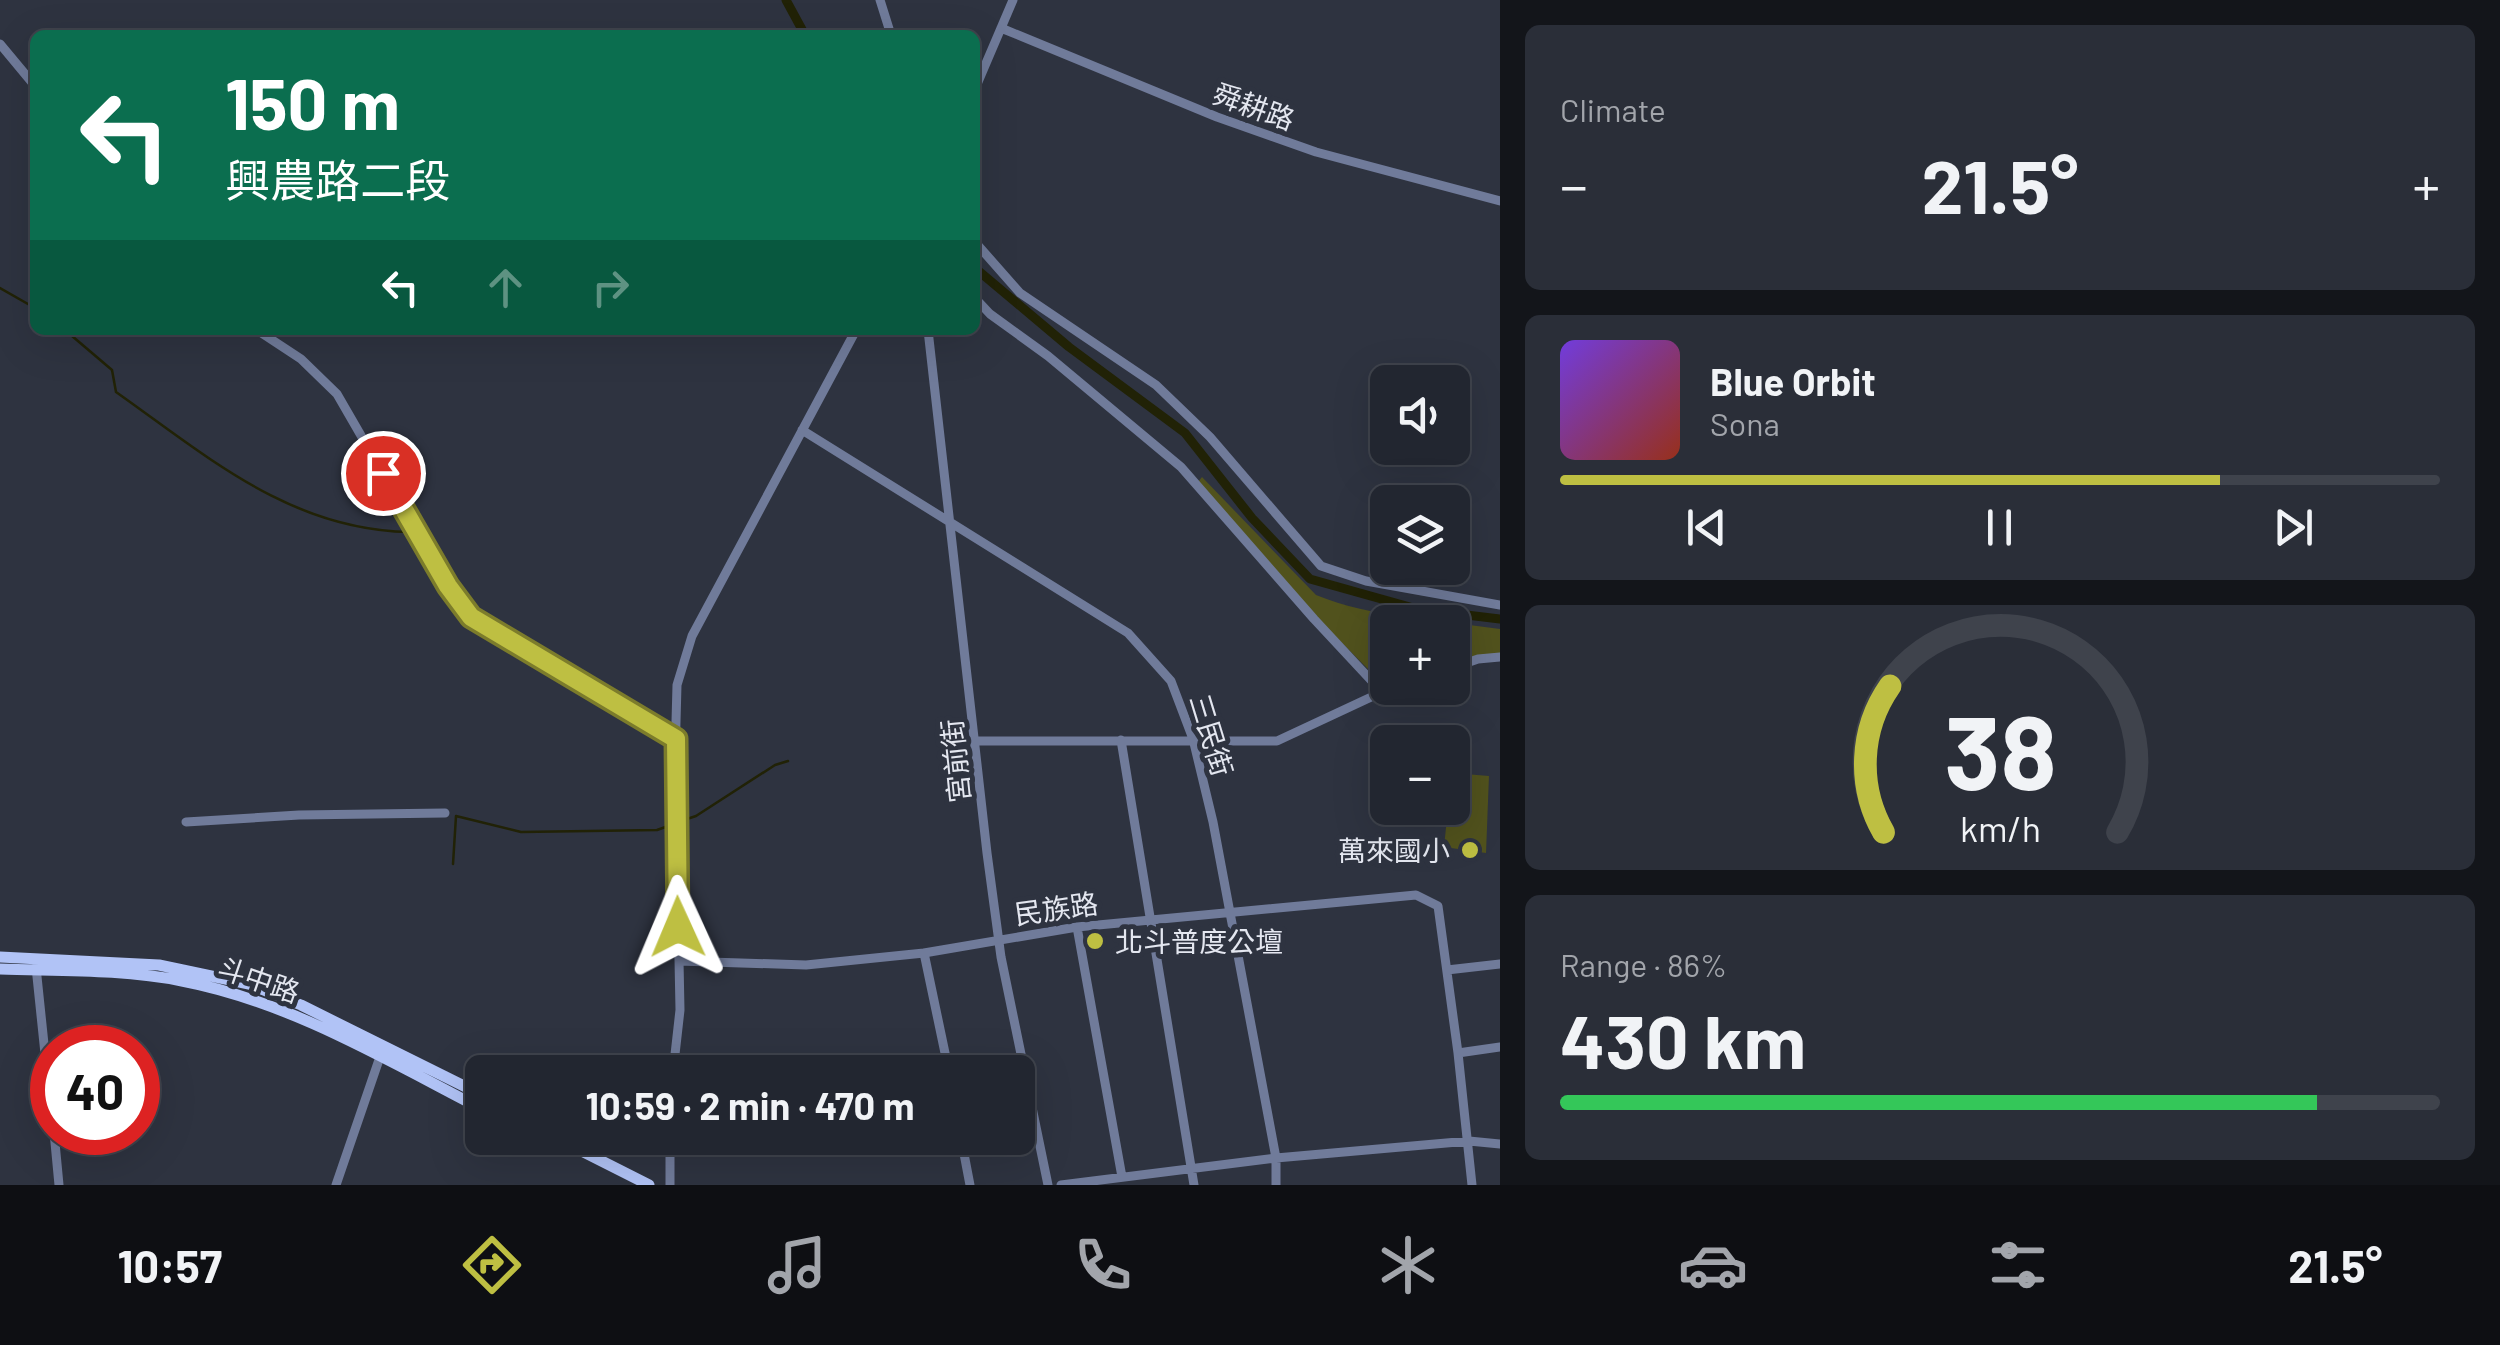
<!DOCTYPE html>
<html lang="en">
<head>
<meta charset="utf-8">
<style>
	:root { --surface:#222630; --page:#2a2e38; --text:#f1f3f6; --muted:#a2a5ab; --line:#3f434c; --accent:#bebf42 }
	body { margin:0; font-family:Barlow,"Noto Sans TC",sans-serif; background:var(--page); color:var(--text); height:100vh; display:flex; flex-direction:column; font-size:38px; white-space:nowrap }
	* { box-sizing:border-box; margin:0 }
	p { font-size:32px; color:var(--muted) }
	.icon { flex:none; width:55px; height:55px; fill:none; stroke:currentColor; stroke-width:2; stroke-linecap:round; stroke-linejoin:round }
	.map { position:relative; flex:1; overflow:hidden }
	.details { display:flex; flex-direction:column; gap:25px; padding:25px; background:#13151a; width:1000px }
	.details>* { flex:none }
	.top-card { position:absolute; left:30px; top:30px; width:950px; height:305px; border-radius:15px; box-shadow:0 10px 40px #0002,0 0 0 2px var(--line); background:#0b6e4f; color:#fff; overflow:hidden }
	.buttons { position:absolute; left:1370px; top:365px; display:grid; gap:20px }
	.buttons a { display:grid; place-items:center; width:100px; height:100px; border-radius:15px; background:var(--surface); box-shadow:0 10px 40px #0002,0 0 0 2px var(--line); font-size:50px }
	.speed { position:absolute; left:30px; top:1025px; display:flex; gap:20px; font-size:50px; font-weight:700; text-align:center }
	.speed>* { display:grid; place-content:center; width:130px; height:130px; border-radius:50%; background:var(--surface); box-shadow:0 10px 40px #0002,0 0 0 2px var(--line); line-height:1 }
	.speed .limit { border:15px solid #d22; background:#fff; color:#111 }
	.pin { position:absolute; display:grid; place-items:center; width:85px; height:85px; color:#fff; margin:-42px; border:5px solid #fff; border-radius:50%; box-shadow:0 2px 10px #0007 }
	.me { position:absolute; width:110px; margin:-55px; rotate:359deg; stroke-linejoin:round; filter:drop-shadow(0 0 8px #0008) }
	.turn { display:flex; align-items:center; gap:35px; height:210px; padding:0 30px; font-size:45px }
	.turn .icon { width:130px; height:130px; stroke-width:2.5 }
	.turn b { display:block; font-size:70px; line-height:85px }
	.lanes { display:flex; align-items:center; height:95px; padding:0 30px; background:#0003; justify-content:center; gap:50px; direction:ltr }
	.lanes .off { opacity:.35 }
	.big { font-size:75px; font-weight:700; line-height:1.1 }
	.details .card { flex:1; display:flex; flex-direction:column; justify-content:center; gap:15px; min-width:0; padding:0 35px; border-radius:15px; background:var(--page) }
	.details .dial { align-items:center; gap:0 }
	.dial svg { height:260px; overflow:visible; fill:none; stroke:var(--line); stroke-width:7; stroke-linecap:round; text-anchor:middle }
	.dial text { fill:var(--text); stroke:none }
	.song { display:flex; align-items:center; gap:30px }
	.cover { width:120px; height:120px; border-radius:15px; background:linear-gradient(135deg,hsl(260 70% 55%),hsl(10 70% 35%)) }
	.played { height:10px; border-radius:5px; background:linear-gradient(90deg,var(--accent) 75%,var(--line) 75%) }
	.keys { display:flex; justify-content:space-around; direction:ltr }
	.heat { display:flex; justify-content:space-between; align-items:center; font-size:55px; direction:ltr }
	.charge { height:15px; border-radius:8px; background:linear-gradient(90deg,#34c759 86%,var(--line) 0) }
	.trip { position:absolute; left:465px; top:1055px; width:570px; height:100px; border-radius:15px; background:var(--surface); box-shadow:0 10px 40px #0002,0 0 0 2px var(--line); font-weight:700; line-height:100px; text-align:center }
	.tabs { display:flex; height:160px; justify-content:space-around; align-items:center; background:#0e0f13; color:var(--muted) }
	.tabs .icon { width:70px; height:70px }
	.tabs .active { color:var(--accent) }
	.tabs b { font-size:45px; color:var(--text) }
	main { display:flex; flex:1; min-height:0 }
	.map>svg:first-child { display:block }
</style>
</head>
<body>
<main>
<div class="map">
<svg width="1500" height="1185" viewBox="0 0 1500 1185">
	<rect width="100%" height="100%" fill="#2e3340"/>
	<path fill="#51521d" d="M 1202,477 L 1316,595 C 1372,618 1440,620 1500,629 L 1500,654 L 1453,665 L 1452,622 L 1388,622 L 1386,687 L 1291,592 L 1198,482 Z
		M 1453,773 L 1489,776 L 1486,853 L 1444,847 L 1448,808 L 1452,808 Z"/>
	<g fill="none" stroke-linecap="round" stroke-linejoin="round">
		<path stroke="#212206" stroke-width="2.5" d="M 0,288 L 35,308
			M 65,330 L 112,370 L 116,392 C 208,457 291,530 409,532
			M 681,821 L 696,816 L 775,765 L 788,761
			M 453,864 L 456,816 L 521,832 L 657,830 L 674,824"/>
		<path stroke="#212206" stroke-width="9" d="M 786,0 L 805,35
			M 975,268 L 1069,347 L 1185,433 L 1252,518 L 1310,579 L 1417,609 L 1500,619"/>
		<path stroke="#707b9a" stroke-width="9" d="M 880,0 L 891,35
			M 1001,28 L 1217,117 L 1316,152 L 1500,201
			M 0,44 L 35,86
			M 975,89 L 1013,0
			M 975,242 L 1020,293 L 1156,385 L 1210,437 L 1321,566 L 1366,581 L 1500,605
			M 975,298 L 990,314 L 1048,356 L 1181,467 L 1314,619 L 1382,692
			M 257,330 L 301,359 L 337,394 L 448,586 L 471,617 L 676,739
			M 928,330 L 987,853 L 1001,957 L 1048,1185
			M 802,430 L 1128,633 L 1171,681 L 1193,739 L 1213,822 L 1276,1158 L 1276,1185
			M 1452,668 L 1478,659 L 1500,657
			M 1121,740 L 1194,1185
			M 976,741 L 1277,741 L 1382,692 L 1399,688
			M 186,822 L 299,815 L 445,813
			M 1077,927 L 1122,1177
			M 924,953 L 949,1072
			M 679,961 L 806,965 L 924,953 L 1077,927 L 1416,895 L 1438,906 L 1458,1053 L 1472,1185
			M 36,967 L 52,1121
			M 1447,970 L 1500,964
			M 1458,1053 L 1500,1047
			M 673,1072 L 680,1010 L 675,758 L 677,685 L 692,636 L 856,330
			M 54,1132 L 59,1185
			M 961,1138 L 970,1185
			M 336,1185 L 382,1051
			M 670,1185 L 670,1138
			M 1061,1185 L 1276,1158 L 1469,1141 L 1500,1144"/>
		<path stroke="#b1c3f6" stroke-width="11" d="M 0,957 L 159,965 L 249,984 L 301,1005 L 482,1095
			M 0,969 C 60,971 123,969 182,981 C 288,1001 387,1060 482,1109
			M 556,1138 L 649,1185"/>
	</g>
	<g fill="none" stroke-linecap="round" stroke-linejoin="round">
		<defs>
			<path id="route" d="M 383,473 L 448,586 L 471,617 L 676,739 L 678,927"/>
		</defs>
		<use href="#route" stroke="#7c7c2b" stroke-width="25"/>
		<use href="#route" stroke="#bebf42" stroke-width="18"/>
	</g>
	<g fill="#bebf42" stroke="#2e3340" stroke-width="4">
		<circle cx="1470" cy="850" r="10"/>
		<circle cx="1095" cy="941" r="10"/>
	</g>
	<g text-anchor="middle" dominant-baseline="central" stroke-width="10" stroke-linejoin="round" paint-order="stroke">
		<g font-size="28" fill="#e4e7f0" stroke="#2e3340">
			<text transform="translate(1254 106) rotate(20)">舜耕路</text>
			<text transform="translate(1212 735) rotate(73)">三民街</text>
			<text transform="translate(955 761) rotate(-96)">宮前街</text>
			<text transform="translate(1056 908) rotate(-8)">民族路</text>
			<text transform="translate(259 979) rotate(19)">斗中路</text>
		</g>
		<g font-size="28" fill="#e4e7f0" stroke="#2e3340" text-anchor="end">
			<text x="1450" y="850">萬來國小</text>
			<text x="1115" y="941" text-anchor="start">北斗普度公壇</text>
		</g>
	</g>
</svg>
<div class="buttons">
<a><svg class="icon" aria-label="sound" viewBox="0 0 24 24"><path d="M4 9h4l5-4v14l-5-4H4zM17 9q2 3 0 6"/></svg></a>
<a><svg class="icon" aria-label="layers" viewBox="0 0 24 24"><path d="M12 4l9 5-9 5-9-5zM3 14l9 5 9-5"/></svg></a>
<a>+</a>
<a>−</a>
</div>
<div class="speed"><div class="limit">40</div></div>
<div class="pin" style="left:383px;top:473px;background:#d93025"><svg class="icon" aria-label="arrive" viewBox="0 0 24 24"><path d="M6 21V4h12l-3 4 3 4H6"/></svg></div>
<svg class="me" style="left:678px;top:927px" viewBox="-20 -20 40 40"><path d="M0-17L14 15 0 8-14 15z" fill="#bebf42" stroke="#fff" stroke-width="4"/></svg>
<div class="trip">10:59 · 2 min · 470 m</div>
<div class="top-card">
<div class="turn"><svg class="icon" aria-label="left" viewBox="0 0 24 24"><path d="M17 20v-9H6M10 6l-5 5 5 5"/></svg><div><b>150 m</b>興農路二段</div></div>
<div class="lanes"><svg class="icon" aria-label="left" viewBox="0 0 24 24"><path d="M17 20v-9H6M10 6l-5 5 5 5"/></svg><svg class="icon off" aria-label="ahead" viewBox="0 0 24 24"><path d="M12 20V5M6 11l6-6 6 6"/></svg><svg class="icon off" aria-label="right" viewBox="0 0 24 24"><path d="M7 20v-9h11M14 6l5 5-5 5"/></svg></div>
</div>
</div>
<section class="details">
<div class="card"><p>Climate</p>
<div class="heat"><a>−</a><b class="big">21.5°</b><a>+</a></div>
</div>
<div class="card">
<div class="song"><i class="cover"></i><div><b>Blue Orbit</b><p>Sona</p></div></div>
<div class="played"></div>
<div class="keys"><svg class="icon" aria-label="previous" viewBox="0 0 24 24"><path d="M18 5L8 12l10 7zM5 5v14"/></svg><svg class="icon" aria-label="pause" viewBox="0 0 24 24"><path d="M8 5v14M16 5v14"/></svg><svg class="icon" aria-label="next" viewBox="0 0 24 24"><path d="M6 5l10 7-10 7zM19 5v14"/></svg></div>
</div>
<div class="card dial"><svg viewBox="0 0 100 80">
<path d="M14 69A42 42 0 1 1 86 69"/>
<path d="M14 69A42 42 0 0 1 16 24" stroke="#bebf42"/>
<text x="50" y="56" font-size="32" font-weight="700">38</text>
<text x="50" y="72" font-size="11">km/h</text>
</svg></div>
<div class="card"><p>Range · 86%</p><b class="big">430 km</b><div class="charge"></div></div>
</section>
</main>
<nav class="tabs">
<b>10:57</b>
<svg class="icon active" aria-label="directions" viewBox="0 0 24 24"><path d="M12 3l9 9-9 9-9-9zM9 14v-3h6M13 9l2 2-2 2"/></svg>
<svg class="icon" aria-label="music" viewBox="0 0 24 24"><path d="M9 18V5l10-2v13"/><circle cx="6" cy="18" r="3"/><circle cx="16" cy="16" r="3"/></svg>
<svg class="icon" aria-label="phone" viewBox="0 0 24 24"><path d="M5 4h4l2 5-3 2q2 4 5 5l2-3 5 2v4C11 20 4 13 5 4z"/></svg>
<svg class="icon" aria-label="climate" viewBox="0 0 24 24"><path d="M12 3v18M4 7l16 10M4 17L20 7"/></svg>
<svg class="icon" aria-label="car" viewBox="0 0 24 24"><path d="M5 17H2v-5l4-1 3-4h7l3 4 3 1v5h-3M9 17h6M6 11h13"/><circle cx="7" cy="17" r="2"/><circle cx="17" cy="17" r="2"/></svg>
<svg class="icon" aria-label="filters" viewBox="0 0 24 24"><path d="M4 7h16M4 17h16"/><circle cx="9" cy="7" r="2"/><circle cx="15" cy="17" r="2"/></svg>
<b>21.5°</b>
</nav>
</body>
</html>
